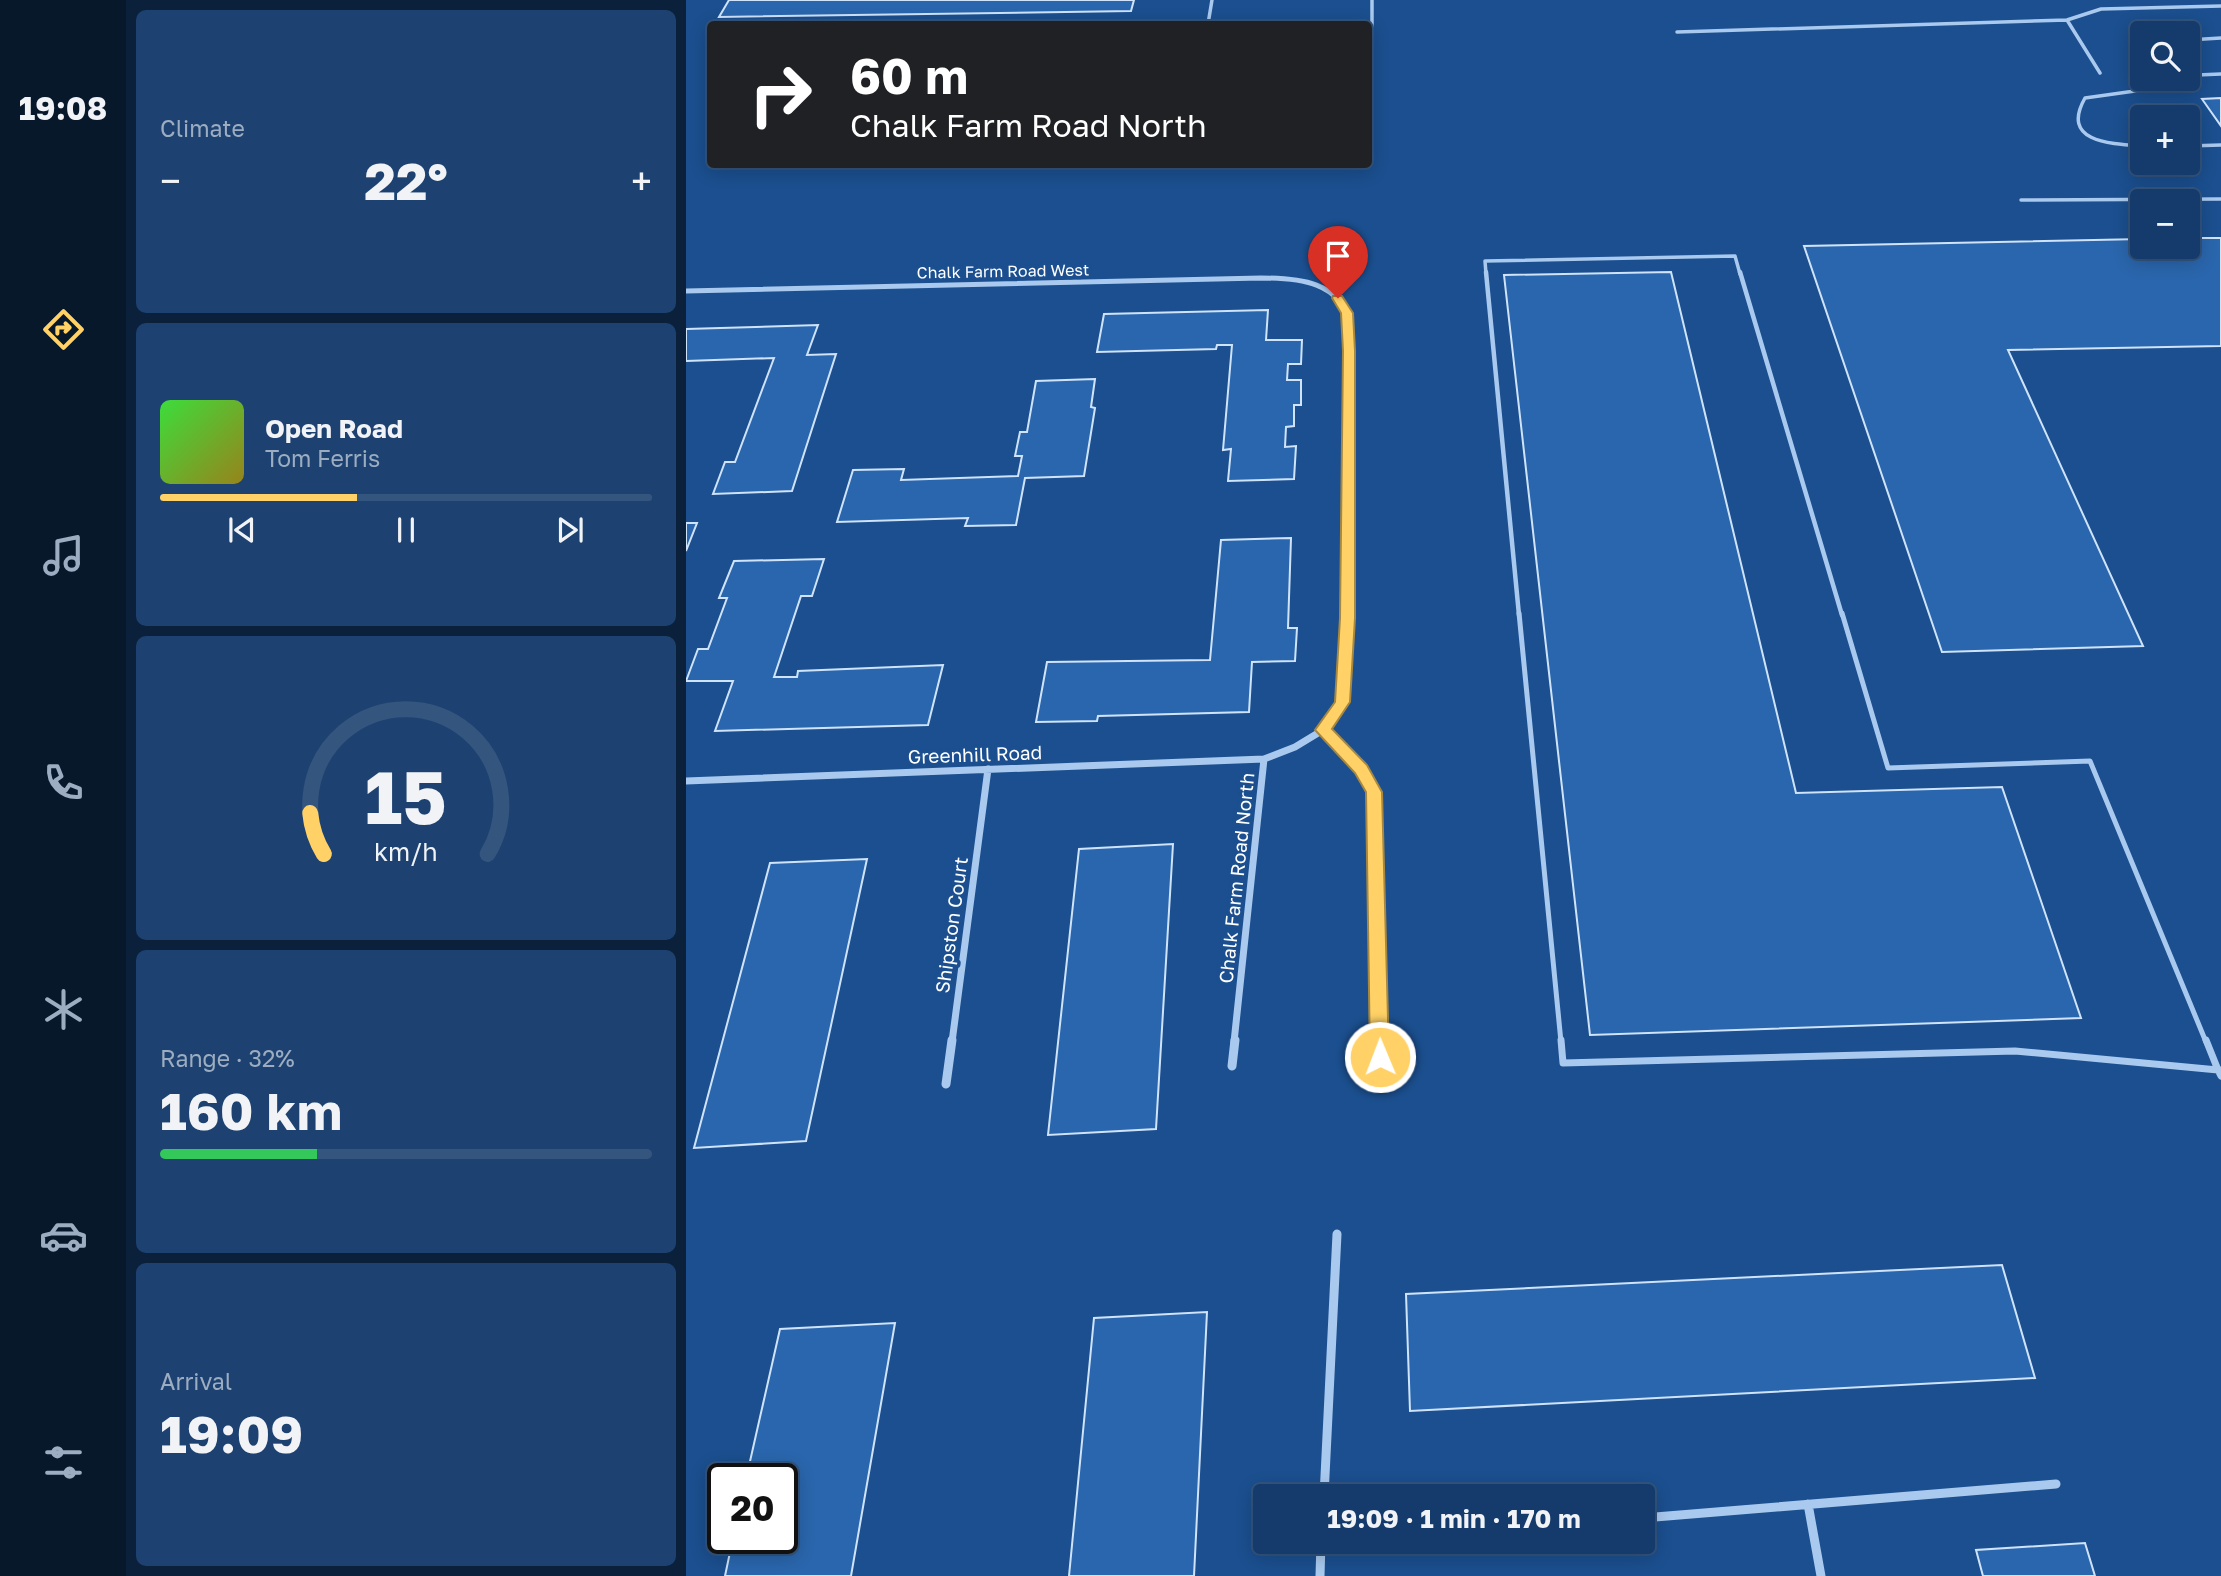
<!DOCTYPE html>
<html lang="en">
<head>
<meta charset="utf-8">
<style>
	:root { --surface:#143b6b; --page:#1d4271; --text:#f1f3f6; --muted:#9dadc1; --line:#33557e; --accent:#ffd166 }
	body { margin:0; font-family:"Golos Text",sans-serif; background:var(--page); color:var(--text); height:100vh; display:flex; flex-direction:column; font-size:26px; white-space:nowrap }
	* { box-sizing:border-box; margin:0 }
	p { font-size:23px; color:var(--muted) }
	.icon { flex:none; width:38px; height:38px; fill:none; stroke:currentColor; stroke-width:2; stroke-linecap:round; stroke-linejoin:round }
	.map { position:relative; flex:1; overflow:hidden }
	.sheet { display:flex; flex-direction:column; gap:10px; padding:10px; background:#0b203b; width:560px }
	.sheet>* { flex:none }
	.banner { position:absolute; left:21px; top:21px; width:665px; height:147px; border-radius:7px; box-shadow:0 4px 18px #0003,0 0 0 2px var(--line); background:#202124; color:#fff; overflow:hidden }
	.fabs { position:absolute; left:1444px; top:21px; display:grid; gap:14px }
	.fabs a { display:grid; place-items:center; width:70px; height:70px; border-radius:7px; background:var(--surface); box-shadow:0 4px 18px #0003,0 0 0 2px var(--line); font-size:35px }
	.speed { position:absolute; left:21px; top:1463px; display:flex; gap:14px; font-size:35px; font-weight:700; text-align:center }
	.speed>* { display:grid; place-content:center; width:91px; height:91px; border-radius:50%; background:var(--surface); box-shadow:0 4px 18px #0003,0 0 0 2px var(--line); line-height:1 }
	.speed .limit { border:4px solid #111; border-radius:10px; background:#fff; color:#111 }
	.pin { position:absolute; display:grid; place-items:center; width:60px; height:60px; color:#fff; margin:-72px -30px; border-radius:50% 50% 50% 0; rotate:-45deg; box-shadow:0 0 7px #0007 }
	.pin .icon { rotate:45deg }
	.me { position:absolute; width:77px; margin:-38px; rotate:359deg; stroke-linejoin:round; filter:drop-shadow(0 0 5px #0008) }
	.turn { display:flex; align-items:center; gap:24px; height:147px; padding:0 28px; font-size:32px }
	.turn .icon { width:91px; height:91px; stroke-width:2.5 }
	.turn b { display:block; font-size:49px; line-height:60px }
	.big { font-size:52px; font-weight:700; line-height:1.1 }
	.sheet .card { flex:1; display:flex; flex-direction:column; justify-content:center; gap:10px; min-width:0; padding:0 24px; border-radius:10px; background:var(--page) }
	.sheet .dial { align-items:center; gap:0 }
	.dial svg { height:182px; overflow:visible; fill:none; stroke:var(--line); stroke-width:7; stroke-linecap:round; text-anchor:middle }
	.dial text { fill:var(--text); stroke:none }
	.song { display:flex; align-items:center; gap:21px }
	.cover { width:84px; height:84px; border-radius:10px; background:linear-gradient(135deg,hsl(120 70% 55%),hsl(50 70% 35%)) }
	.played { height:7px; border-radius:4px; background:linear-gradient(90deg,var(--accent) 40%,var(--line) 40%) }
	.keys { display:flex; justify-content:space-around; direction:ltr }
	.heat { display:flex; justify-content:space-between; align-items:center; font-size:38px; direction:ltr }
	.charge { height:10px; border-radius:5px; background:linear-gradient(90deg,#34c759 32%,var(--line) 0) }
	.trip { position:absolute; left:567px; top:1484px; width:402px; height:70px; border-radius:7px; background:var(--surface); box-shadow:0 4px 18px #0003,0 0 0 2px var(--line); font-weight:700; line-height:70px; text-align:center }
	main { display:flex; flex:1; min-height:0 }
	.dock { display:flex; flex-direction:column; width:126px; justify-content:space-around; align-items:center; background:#08182b; color:var(--muted) }
	.dock .icon { width:49px; height:49px }
	.dock .on { color:var(--accent) }
	.dock b { font-size:32px; color:var(--text) }
	.map>svg:first-child { display:block }
</style>
</head>
<body>
<main>
<nav class="dock">
<b>19:08</b>
<svg class="icon on" aria-label="directions" viewBox="0 0 24 24"><path d="M12 3l9 9-9 9-9-9zM9 14v-3h6M13 9l2 2-2 2"/></svg>
<svg class="icon" aria-label="music" viewBox="0 0 24 24"><path d="M9 18V5l10-2v13"/><circle cx="6" cy="18" r="3"/><circle cx="16" cy="16" r="3"/></svg>
<svg class="icon" aria-label="phone" viewBox="0 0 24 24"><path d="M5 4h4l2 5-3 2q2 4 5 5l2-3 5 2v4C11 20 4 13 5 4z"/></svg>
<svg class="icon" aria-label="climate" viewBox="0 0 24 24"><path d="M12 3v18M4 7l16 10M4 17L20 7"/></svg>
<svg class="icon" aria-label="car" viewBox="0 0 24 24"><path d="M5 17H2v-5l4-1 3-4h7l3 4 3 1v5h-3M9 17h6M6 11h13"/><circle cx="7" cy="17" r="2"/><circle cx="17" cy="17" r="2"/></svg>
<svg class="icon" aria-label="filters" viewBox="0 0 24 24"><path d="M4 7h16M4 17h16"/><circle cx="9" cy="7" r="2"/><circle cx="15" cy="17" r="2"/></svg>
</nav>
<section class="sheet">
<div class="card"><p>Climate</p>
<div class="heat"><a>−</a><b class="big">22°</b><a>+</a></div>
</div>
<div class="card">
<div class="song"><i class="cover"></i><div><b>Open Road</b><p>Tom Ferris</p></div></div>
<div class="played"></div>
<div class="keys"><svg class="icon" aria-label="previous" viewBox="0 0 24 24"><path d="M18 5L8 12l10 7zM5 5v14"/></svg><svg class="icon" aria-label="pause" viewBox="0 0 24 24"><path d="M8 5v14M16 5v14"/></svg><svg class="icon" aria-label="next" viewBox="0 0 24 24"><path d="M6 5l10 7-10 7zM19 5v14"/></svg></div>
</div>
<div class="card dial"><svg viewBox="0 0 100 80">
<path d="M14 69A42 42 0 1 1 86 69"/>
<path d="M14 69A42 42 0 0 1 8 51" stroke="#ffd166"/>
<text x="50" y="56" font-size="32" font-weight="700">15</text>
<text x="50" y="72" font-size="11">km/h</text>
</svg></div>
<div class="card"><p>Range · 32%</p><b class="big">160 km</b><div class="charge"></div></div>
<div class="card"><p>Arrival</p><b class="big">19:09</b></div>
</section>
<div class="map">
<svg width="1535" height="1576" viewBox="0 0 1535 1576">
	<rect width="100%" height="100%" fill="#1b4f8f"/>
	<path fill="#2a66ad" stroke="#cfe3fa" stroke-width="2" d="M 43,0 L 448,0 L 445,11 L 33,17 Z
		M 1535,98 L 1535,126 L 1516,99 Z
		M 1502,238 L 1535,238 L 1535,346 L 1322,350 L 1457,646 L 1256,652 L 1118,246 L 1456,239 L 1456,247 L 1502,247 Z
		M 985,272 L 1110,793 L 1316,787 L 1395,1018 L 904,1035 L 818,275 Z
		M 582,310 L 580,340 L 616,340 L 615,364 L 602,364 L 601,380 L 615,380 L 615,405 L 608,405 L 608,426 L 600,427 L 599,447 L 610,446 L 608,479 L 542,481 L 545,449 L 537,450 L 546,345 L 531,345 L 530,349 L 411,352 L 418,314 Z
		M 132,325 L 121,355 L 150,354 L 106,491 L 27,494 L 39,462 L 49,462 L 88,358 L 0,361 L 0,329 Z
		M 409,379 L 405,407 L 409,408 L 398,476 L 339,478 L 330,525 L 279,526 L 282,518 L 151,522 L 167,470 L 218,469 L 215,480 L 332,476 L 336,456 L 329,456 L 334,432 L 341,432 L 350,381 Z
		M 0,523 L 11,523 L 0,551 Z
		M 605,538 L 602,628 L 611,628 L 609,661 L 566,662 L 563,712 L 412,716 L 411,721 L 350,722 L 361,662 L 524,660 L 535,540 Z
		M 138,559 L 126,596 L 115,596 L 88,677 L 111,677 L 112,671 L 257,665 L 242,725 L 29,731 L 47,681 L 0,681 L 12,649 L 22,649 L 41,598 L 33,598 L 48,561 Z
		M 487,844 L 470,1129 L 362,1135 L 393,849 Z
		M 181,859 L 120,1141 L 8,1148 L 84,863 Z
		M 1316,1265 L 1349,1378 L 724,1411 L 720,1294 Z
		M 521,1312 L 508,1576 L 383,1576 L 408,1318 Z
		M 209,1323 L 165,1576 L 39,1576 L 47,1538 L 96,1538 L 96,1479 L 60,1479 L 94,1329 Z
		M 1399,1543 L 1409,1576 L 1297,1576 L 1290,1550 Z"/>
	<g fill="none" stroke-linecap="round" stroke-linejoin="round">
		<path stroke="#a9c9ee" stroke-width="3.5" d="M 1381,20 L 1414,73
			M 498,24 L 523,21
			M 522,24 L 526,0
			M 991,32 L 1381,20 L 1415,9 L 1535,6
			M 1502,40 L 1535,38
			M 1502,61 L 1511,75 L 1502,78
			M 1511,75 L 1535,74
			M 682,80 L 686,78 L 686,0
			M 1456,146 C 1424,144 1374,142 1399,98 L 1456,90 L 1499,79
			M 1502,146 L 1535,145
			M 1335,200 L 1535,199
			M 800,274 L 799,261 L 1049,256 L 1054,274"/>
		<path stroke="#a9c9ee" stroke-width="4.5" d="M 800,272 L 833,615
			M 1054,272 L 1156,615"/>
		<path stroke="#a9c9ee" stroke-width="5" d="M 833,613 L 875,1042
			M 1156,613 L 1202,768 L 1404,761 L 1520,1042
			M 637,730 L 675,769 L 688,792 L 694,1042"/>
		<path stroke="#a9c9ee" stroke-width="7" d="M 694,1040 L 694,1057
			M 875,1040 L 877,1063 L 1329,1051 L 1532,1070
			M 1520,1040 L 1532,1070
			M 1532,1070 L 1535,1070
			M 1532,1070 L 1535,1076"/>
		<path stroke="#a9c9ee" stroke-width="5" d="M 0,291 L 575,278 C 611,278 658,281 662,326 L 662,615"/>
		<path stroke="#a9c9ee" stroke-width="7" d="M 0,781 L 578,759 L 609,747 L 637,730 L 656,702 L 662,613
			M 266,1042 L 302,769
			M 548,1042 L 578,759"/>
		<path stroke="#a9c9ee" stroke-width="9" d="M 546,1066 L 549,1040
			M 260,1084 L 266,1040
			M 638,1496 L 651,1234
			M 1122,1504 L 1135,1576
			M 957,1518 L 1370,1484
			M 635,1544 L 660,1542
			M 634,1576 L 635,1542"/>
	</g>
	<path fill="#ffd166" stroke="#a68842" stroke-width="2" d="M 647,296 L 656,296 L 667,313 L 669,351 L 669,618 L 664,702 L 646,729 L 681,765 L 696,792 L 703,1057 L 700,1063 L 694,1065 L 687,1063 L 684,1057 L 680,792 L 669,773 L 629,730 L 649,702 L 654,618 L 657,351 L 655,313 L 646,298 Z"/>
	<g text-anchor="middle" dominant-baseline="central" stroke-width="7" stroke-linejoin="round" paint-order="stroke">
		<g font-size="16" fill="#fff" stroke="#1b4f8f">
			<text transform="translate(317 271) rotate(-1)">Chalk Farm Road West</text>
		</g>
		<g font-size="19" fill="#fff" stroke="#1b4f8f">
			<text transform="translate(289 754) rotate(-2)">Greenhill Road</text>
			<text transform="translate(550 878) rotate(-84)">Chalk Farm Road North</text>
			<text transform="translate(265 925) rotate(-82)">Shipston Court</text>
		</g>
	</g>
</svg>
<div class="fabs">
<a><svg class="icon" aria-label="search" viewBox="0 0 24 24"><circle cx="10" cy="10" r="6"/><path d="M15 15l6 6"/></svg></a>
<a>+</a>
<a>−</a>
</div>
<div class="speed"><div class="limit">20</div></div>
<div class="pin" style="left:652px;top:298px;background:#d93025"><svg class="icon" aria-label="arrive" viewBox="0 0 24 24"><path d="M6 21V4h12l-3 4 3 4H6"/></svg></div>
<svg class="me" style="left:694px;top:1057px" viewBox="-20 -20 40 40"><circle r="17" fill="#ffd166" stroke="#fff" stroke-width="3"/><path d="M0-11L8 9 0 5-8 9z" fill="#fff"/></svg>
<div class="trip">19:09 · 1 min · 170 m</div>
<div class="banner">
<div class="turn"><svg class="icon" aria-label="right" viewBox="0 0 24 24"><path d="M7 20v-9h11M14 6l5 5-5 5"/></svg><div><b>60 m</b>Chalk Farm Road North</div></div>
</div>
</div>
</main>
</body>
</html>
